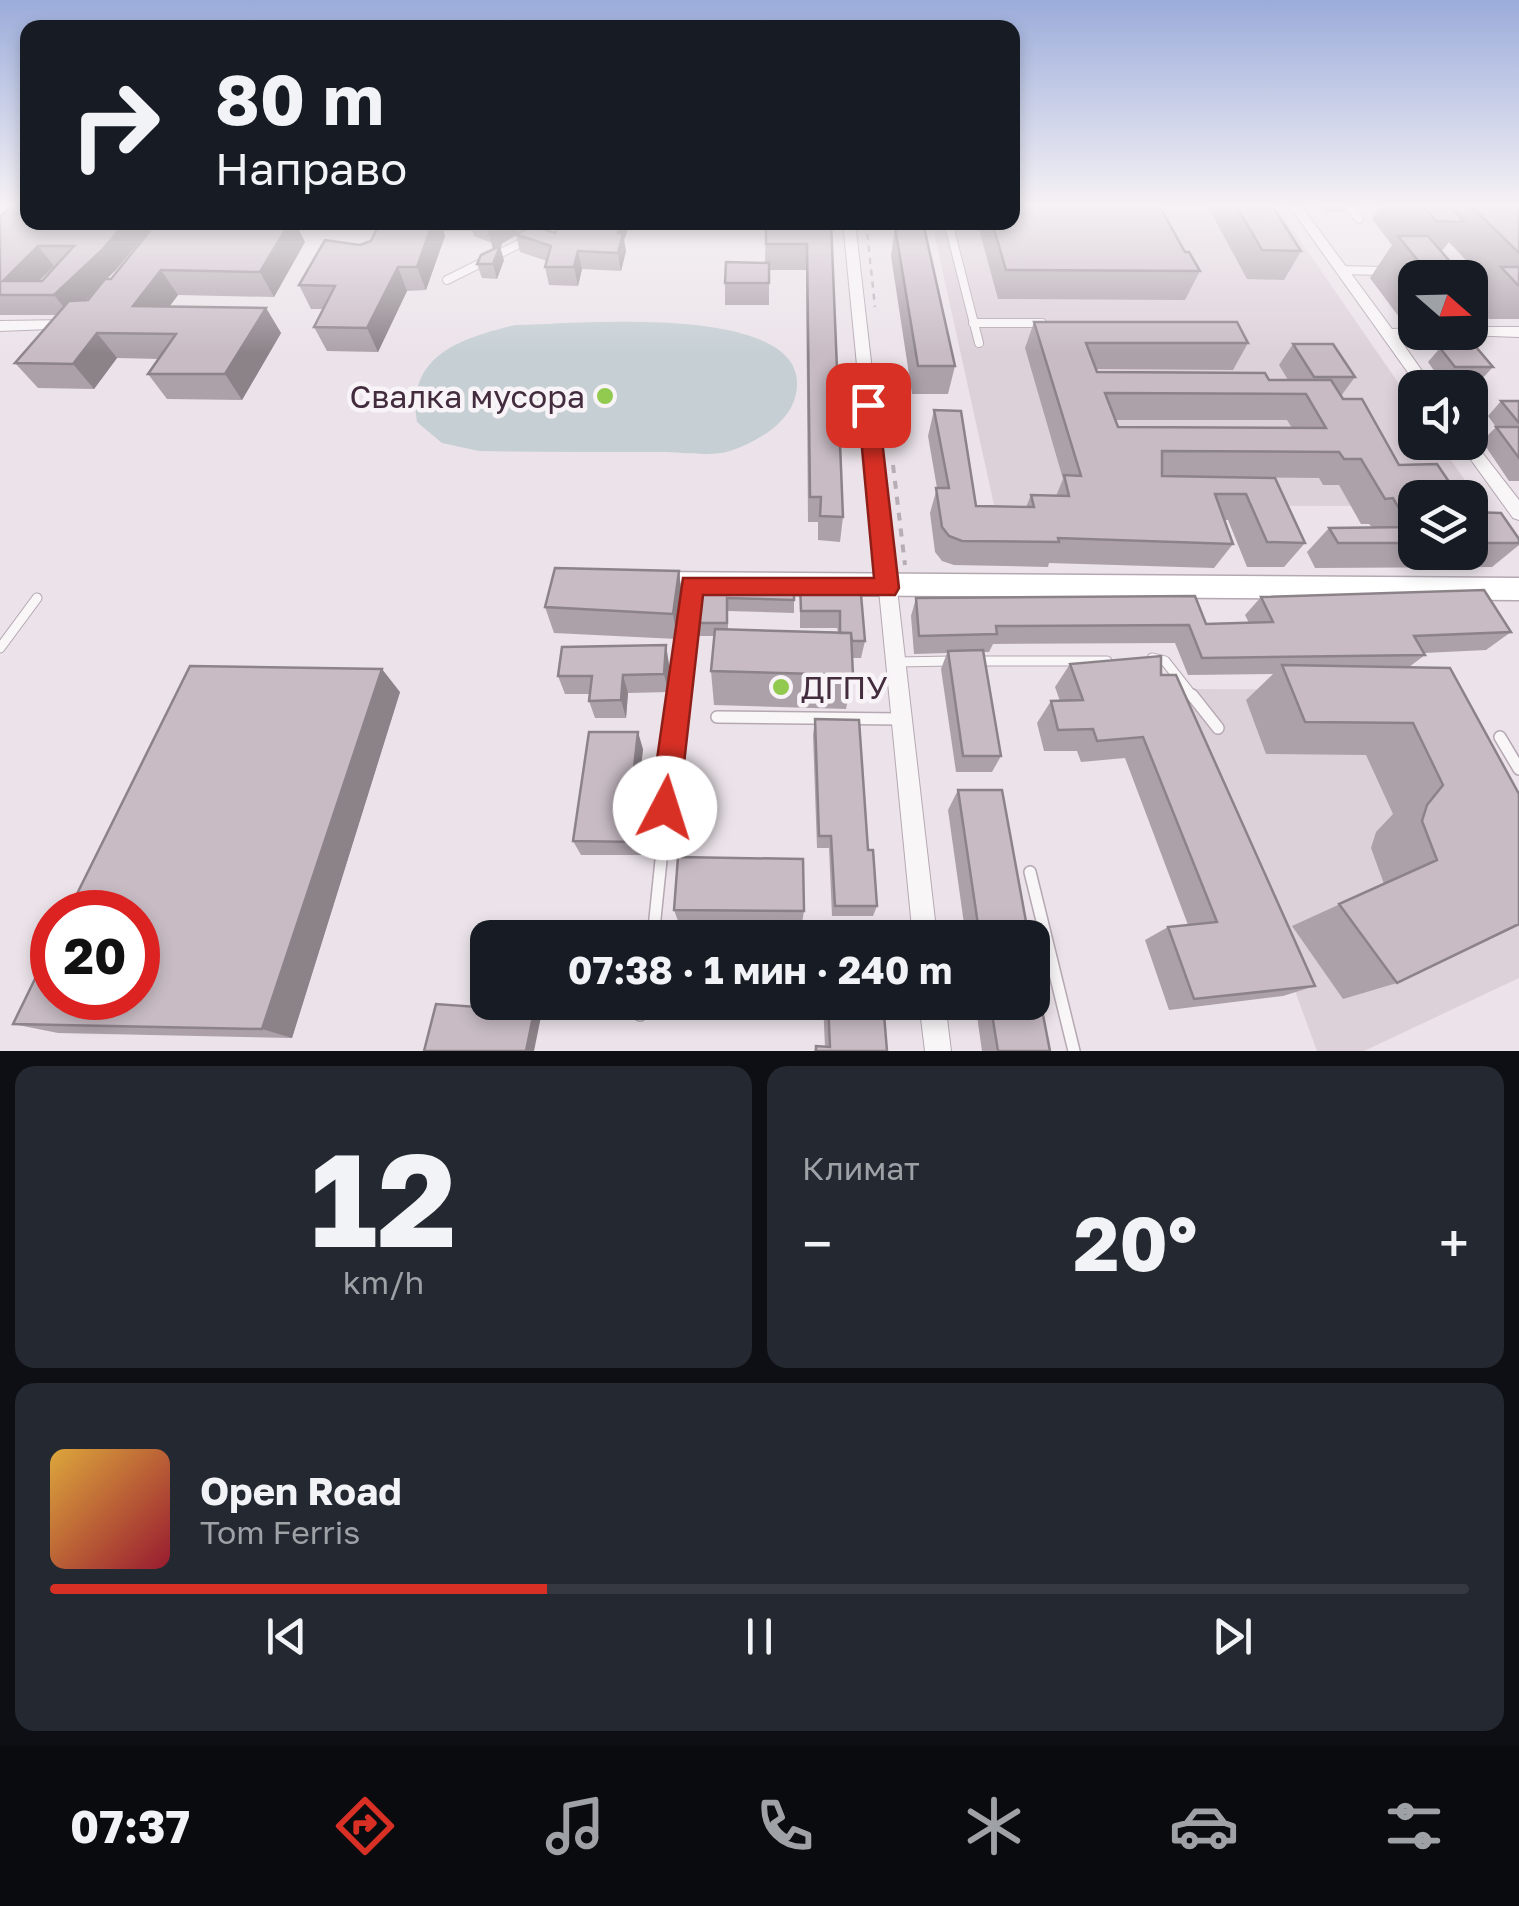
<!DOCTYPE html>
<html lang="ru">
<head>
<meta charset="utf-8">
<style>
	:root { --surface:#171b24; --page:#242831; --text:#f1f3f6; --muted:#9ea1a6; --line:#363941; --accent:#d93025 }
	body { margin:0; font-family:"Golos Text",sans-serif; background:var(--page); color:var(--text); height:100vh; display:flex; flex-direction:column; font-size:38px; white-space:nowrap }
	* { box-sizing:border-box; margin:0 }
	p { font-size:32px; color:var(--muted) }
	.icon { flex:none; width:55px; height:55px; fill:none; stroke:currentColor; stroke-width:2; stroke-linecap:round; stroke-linejoin:round }
	.map { position:relative; height:1051px; overflow:hidden }
	.sheet { display:flex; flex-direction:column; gap:15px; padding:15px; background:#0d0f14; flex:1 }
	.sheet>* { flex:none }
	.banner { position:absolute; left:20px; top:20px; width:1000px; height:210px; border-radius:20px; box-shadow:0 5px 15px #0003; background:#171b24; color:var(--text); overflow:hidden }
	.needle { width:65px; rotate:110deg }
	.fabs { position:absolute; left:1398px; top:260px; display:grid; gap:20px }
	.fabs a { display:grid; place-items:center; width:90px; height:90px; border-radius:20px; background:var(--surface); box-shadow:0 5px 15px #0003; font-size:50px }
	.speed { position:absolute; left:30px; top:890px; display:flex; gap:20px; font-size:50px; font-weight:700; text-align:center }
	.speed>* { display:grid; place-content:center; width:130px; height:130px; border-radius:50%; background:var(--surface); box-shadow:0 5px 15px #0003; line-height:1 }
	.speed .limit { border:15px solid #d22; background:#fff; color:#111 }
	.pin { position:absolute; display:grid; place-items:center; width:85px; height:85px; color:#fff; margin:-42px; border-radius:20px; box-shadow:0 5px 15px #0006 }
	.me { position:absolute; width:110px; margin:-55px; rotate:5deg; stroke-linejoin:round; filter:drop-shadow(0 0 8px #0008) }
	.turn { display:flex; align-items:center; gap:35px; height:210px; padding:0 30px; font-size:45px }
	.turn .icon { width:130px; height:130px; stroke-width:2.5 }
	.turn b { display:block; font-size:70px; line-height:85px }
	.big { font-size:75px; font-weight:700; line-height:1.1 }
	.sheet .tile { flex:1; display:flex; flex-direction:column; justify-content:center; gap:15px; min-width:0; padding:0 35px; border-radius:20px; background:var(--page) }
	.sheet .dial { align-items:center; gap:0 }
	.dial b { font-size:130px; line-height:1 }
	.song { display:flex; align-items:center; gap:30px }
	.cover { width:120px; height:120px; border-radius:15px; background:linear-gradient(135deg,hsl(40 70% 55%),hsl(350 70% 35%)) }
	.played { height:10px; border-radius:5px; background:linear-gradient(90deg,var(--accent) 35%,var(--line) 35%) }
	.keys { display:flex; justify-content:space-around; direction:ltr }
	.heat { display:flex; justify-content:space-between; align-items:center; font-size:55px; direction:ltr }
	.sheet .tiles { flex:1; display:grid; gap:15px; grid-template-columns:1fr 1fr }
	.tile:last-child { grid-column:span 2 }
	.trip { position:absolute; left:470px; top:920px; width:580px; height:100px; border-radius:20px; background:var(--surface); box-shadow:0 5px 15px #0003; font-weight:700; line-height:100px; text-align:center }
	.tab-bar { display:flex; height:160px; justify-content:space-around; align-items:center; background:#090b0e; color:var(--muted) }
	.tab-bar .icon { width:70px; height:70px }
	.tab-bar .selected { color:var(--accent) }
	.tab-bar b { font-size:45px; color:var(--text) }
	.map>svg:first-child { display:block }
</style>
</head>
<body>
<div class="map">
<svg width="1519" height="1051" viewBox="0 0 1519 1051">
	<rect width="100%" height="100%" fill="#ebe3e9"/>
	<path fill="#ddd1d9" d="M 1013,207 L 1277,207 L 1415,407 L 1415,442 L 1439,443 L 1483,506 L 1470,506 L 1470,498 L 1415,498 L 1415,506 L 994,505 L 932,223 L 1012,222 Z
		M 1184,689 L 1428,690 L 1519,857 L 1519,978 L 1364,1051 L 1317,1051 Z"/>
	<path fill="#c5cfd4" d="M 515,325 C 569,325 828,298 794,401 C 785,426 754,443 730,451 C 711,457 682,452 662,452 C 601,452 540,452 479,451 L 442,443 L 417,422 C 406,354 463,338 515,325 Z"/>
	<g fill="none" stroke-linecap="round" stroke-linejoin="round">
		<defs>
			<path id="lane-far2" d="M 1350,207 L 1359,219
				M 948,222 L 979,343
				M 435,226 L 479,226
				M 505,226 L 557,225
				M 1341,270 L 1384,271
				M 447,280 L 527,240
				M 973,323 L 1042,323"/>
			<path id="lane-far1" d="M 0,648 L 37,598
				M 1152,658 L 1165,661 L 1194,698
				M 973,661 L 1107,661
				M 898,662 L 952,661
				M 677,698 L 692,585"/>
			<path id="lane" d="M 1192,695 L 1218,728
				M 717,717 L 901,719
				M 1500,737 L 1519,769
				M 1030,872 L 1074,1051
				M 653,938 L 678,695
				M 640,1015 L 642,1002"/>
			<path id="street" d="M 1290,207 L 1302,207 L 1392,329 L 1415,328 L 1415,332 L 1448,332 L 1441,337 L 1399,338 L 1434,388 L 1419,388 Z
				M 552,222 L 568,222 L 535,242 L 524,239 Z
				M 843,222 L 855,222 L 937,938 L 913,938 Z
				M 69,320 L 74,322 L 74,328 L 0,331 L 0,321 Z
				M 1470,327 L 1519,327 L 1519,337 L 1465,335 L 1463,332 L 1470,332 Z
				M 1470,437 L 1519,500 L 1519,520 L 1513,518 L 1461,446 L 1459,442 L 1470,442 Z
				M 919,1002 L 945,1002 L 951,1051 L 925,1051 Z"/>
			<path id="secondary" d="M 649,572 L 1519,578 L 1519,600 L 649,594 L 640,591 L 636,583 L 640,575 Z"/>
		</defs>
		<use href="#lane-far2" stroke="#b5a8b2" stroke-width="10"/>
		<use href="#lane-far1" stroke="#b5a8b2" stroke-width="11"/>
		<use href="#lane" stroke="#b5a8b2" stroke-width="14"/>
		<use href="#street" stroke="#b5a8b2" stroke-width="2"/>
		<use href="#secondary" stroke="#b5a8b2" stroke-width="3"/>
		<path stroke="#b7adb5" stroke-width="2.5" stroke-dasharray="6 6" stroke-linecap="butt" d="M 866,222 L 875,307"/>
		<path stroke="#b7adb5" stroke-width="4" stroke-dasharray="8 8" stroke-linecap="butt" d="M 893,465 L 905,565"/>
		<use href="#lane-far2" stroke="#f9f6f8" stroke-width="8"/>
		<use href="#lane-far1" stroke="#f9f6f8" stroke-width="9"/>
		<use href="#lane" stroke="#f9f6f8" stroke-width="11"/>
		<use href="#street" fill="#f9f6f8" fill-rule="evenodd"/>
		<use href="#secondary" fill="#fff" fill-rule="evenodd"/>
	</g>
	<path fill="#aca1a9" fill-rule="evenodd" d="M 1208,207 L 1273,207 L 1301,251 L 1284,280 L 1247,279 Z
		M 1320,207 L 1347,207 L 1344,211 L 1324,212 Z
		M 1380,207 L 1519,207 L 1519,319 L 1489,319 L 1473,301 L 1488,284 L 1449,242 L 1441,252 L 1464,278 L 1415,278 L 1415,321 L 1402,321 L 1370,278 L 1392,245 L 1372,219 Z
		M 0,217 L 28,222 L 156,222 L 107,279 L 305,242 L 274,297 L 178,295 L 169,307 L 266,308 L 281,333 L 242,400 L 167,399 L 148,374 L 158,359 L 117,358 L 94,389 L 38,388 L 15,363 L 56,315 L 0,315 ZM 54,266 L 56,266 L 42,281 L 39,281 Z
		M 380,222 L 441,222 L 445,236 L 426,290 L 407,291 L 378,352 L 327,351 L 314,327 L 323,309 L 311,309 L 299,285 L 360,245 L 371,241 Z
		M 469,222 L 515,222 L 518,233 L 555,233 L 628,229 L 624,240 L 626,251 L 621,271 L 582,269 L 578,286 L 549,285 L 545,267 L 547,261 L 520,252 L 516,235 L 493,249 L 492,243 L 474,236 Z
		M 766,222 L 831,222 L 843,517 L 840,542 L 818,540 L 818,522 L 808,522 L 806,270 L 769,270 L 769,305 L 725,305 L 725,283 L 765,263 Z
		M 977,222 L 1012,222 L 1185,252 L 1200,271 L 1185,300 L 998,299 Z
		M 895,227 L 955,366 L 948,394 L 912,394 L 891,256 Z
		M 504,260 L 497,279 L 482,278 L 477,264 Z
		M 1034,322 L 1248,343 L 1233,370 L 1096,369 L 1097,372 L 1288,380 L 1279,365 L 1293,344 L 1355,377 L 1341,396 L 1415,498 L 1415,552 L 1470,552 L 1470,512 L 1519,539 L 1519,545 L 1492,567 L 1315,568 L 1307,552 L 1329,528 L 1372,527 L 1369,524 L 1361,524 L 1339,485 L 1323,485 L 1319,478 L 1216,477 L 1275,478 L 1305,543 L 1284,567 L 1247,567 L 1228,520 L 1224,520 L 1233,544 L 1214,568 L 1049,563 L 1048,567 L 954,565 L 942,561 L 935,552 L 930,513 L 937,488 L 928,436 L 934,410 L 976,506 L 1026,507 L 1031,495 L 1056,496 L 1063,479 L 1025,348 ZM 1115,420 L 1287,420 L 1292,428 L 1118,427 Z
		M 1440,348 L 1493,367 L 1480,381 L 1442,382 L 1428,362 Z
		M 1501,401 L 1519,401 L 1519,481 L 1509,481 L 1482,441 L 1496,427 L 1488,416 Z
		M 679,571 L 682,597 L 677,639 L 554,633 L 545,607 Z
		M 800,583 L 860,583 L 865,641 L 861,658 L 852,658 L 853,675 L 846,709 L 714,705 L 711,671 L 714,636 L 693,636 L 692,623 L 697,584 L 794,587 L 794,613 L 728,611 L 728,629 L 838,632 L 837,628 L 800,628 Z
		M 1261,597 L 1511,632 L 1486,650 L 1424,653 L 1425,655 L 1409,667 L 1519,794 L 1397,983 L 1343,999 L 1292,926 L 1384,884 L 1371,848 L 1376,832 L 1393,814 L 1366,755 L 1266,754 L 1246,700 L 1273,674 L 1188,675 L 1175,643 L 993,644 L 989,652 L 983,652 L 1001,756 L 992,772 L 956,772 L 941,669 L 947,653 L 914,654 L 911,616 L 916,598 L 1206,624 L 1249,623 L 1245,615 Z
		M 669,664 L 668,692 L 628,693 L 626,718 L 595,718 L 589,701 L 590,694 L 565,694 L 558,676 Z
		M 1070,664 L 1161,675 L 1315,986 L 1283,996 L 1169,1010 L 1145,940 L 1168,927 L 1188,925 L 1125,758 L 1081,762 L 1077,751 L 1044,751 L 1037,723 L 1051,701 L 1060,701 L 1055,687 Z
		M 400,692 L 292,1038 L 58,1033 L 13,1024 Z
		M 815,720 L 868,850 L 877,906 L 873,916 L 832,916 L 829,848 L 817,848 L 813,735 Z
		M 643,749 L 638,795 L 647,810 L 643,855 L 581,855 L 573,841 Z
		M 958,790 L 1029,938 L 966,938 L 948,810 Z
		M 674,910 L 804,911 L 802,923 L 678,921 Z
		M 823,1002 L 883,1002 L 887,1051 L 814,1051 L 816,1046 L 825,1047 Z
		M 975,1002 L 1032,1002 L 1050,1051 L 982,1051 Z"/>
	<path fill="#8c8389" d="M 126,222 L 156,222 L 116,270 L 70,315 L 54,295 Z
		M 290,222 L 295,222 L 305,242 L 274,297 L 260,272 Z
		M 433,222 L 441,222 L 445,236 L 426,290 L 417,267 Z
		M 509,222 L 515,222 L 518,234 L 493,249 L 489,234 Z
		M 621,222 L 627,222 L 628,229 L 624,240 L 626,251 L 621,271 L 618,253 L 618,233 Z
		M 38,246 L 54,266 L 25,295 L 3,281 Z
		M 500,246 L 504,260 L 497,279 L 493,264 Z
		M 578,251 L 582,269 L 578,286 L 574,267 Z
		M 398,267 L 407,291 L 378,352 L 367,328 Z
		M 161,270 L 178,295 L 151,331 L 133,306 Z
		M 266,308 L 281,333 L 242,400 L 225,374 Z
		M 97,333 L 117,358 L 94,389 L 73,364 Z
		M 679,571 L 682,597 L 677,639 L 673,614 Z
		M 666,645 L 669,664 L 668,692 L 664,674 Z
		M 382,669 L 400,692 L 292,1038 L 262,1029 Z
		M 623,675 L 628,693 L 626,718 L 621,700 Z
		M 638,732 L 643,749 L 636,810 L 631,795 Z
		M 642,795 L 647,810 L 643,855 L 638,842 Z
		M 536,1002 L 544,1002 L 534,1051 L 526,1051 Z"/>
	<path fill="#c8bbc4" stroke="#8c8389" stroke-width="2.5" fill-rule="evenodd" d="M 11,207 L 28,207 L 28,222 L 126,222 L 102,250 L 54,295 L 0,295 L 0,217 ZM 38,246 L 74,246 L 42,281 L 3,281 Z
		M 1012,207 L 1160,207 L 1185,252 L 1189,252 L 1200,271 L 1006,270 L 992,222 L 1012,222 Z
		M 1237,207 L 1273,207 L 1301,251 L 1262,250 Z
		M 1424,207 L 1451,207 L 1464,222 L 1436,221 Z
		M 1472,207 L 1519,207 L 1519,253 Z
		M 157,222 L 290,222 L 260,272 L 161,270 L 133,306 L 266,308 L 225,374 L 148,374 L 176,334 L 97,333 L 73,364 L 15,363 L 69,301 L 88,300 L 105,279 L 111,279 Z
		M 380,222 L 433,222 L 417,267 L 398,267 L 367,328 L 314,327 L 335,286 L 299,285 L 325,240 L 360,245 L 371,241 Z
		M 471,222 L 509,222 L 489,234 L 491,229 Z
		M 560,222 L 621,222 L 618,233 L 623,233 L 618,253 L 578,251 L 574,267 L 545,267 L 551,246 L 515,234 L 534,226 L 555,233 Z
		M 766,222 L 831,222 L 843,517 L 820,516 L 821,497 L 810,497 L 807,244 L 766,244 Z
		M 895,227 L 924,227 L 955,366 L 918,366 Z
		M 1398,236 L 1428,236 L 1464,278 L 1432,278 Z
		M 500,246 L 493,264 L 477,264 L 481,255 Z
		M 726,262 L 769,263 L 769,283 L 725,283 Z
		M 1501,267 L 1519,267 L 1519,285 L 1518,285 Z
		M 1034,322 L 1237,322 L 1248,343 L 1086,343 L 1097,372 L 1265,373 L 1269,380 L 1331,380 L 1343,399 L 1362,399 L 1399,465 L 1437,464 L 1460,498 L 1415,498 L 1415,543 L 1338,543 L 1329,528 L 1410,527 L 1393,498 L 1385,499 L 1361,459 L 1344,459 L 1339,452 L 1162,451 L 1162,476 L 1275,478 L 1305,543 L 1267,542 L 1246,494 L 1215,494 L 1233,544 L 1058,538 L 1059,542 L 962,541 L 949,536 L 942,527 L 936,488 L 949,488 L 934,410 L 961,411 L 976,506 L 1034,507 L 1031,495 L 1069,496 L 1064,475 L 1081,476 ZM 1105,393 L 1306,394 L 1326,428 L 1118,427 Z
		M 1293,344 L 1333,344 L 1355,377 L 1314,377 Z
		M 1476,347 L 1493,367 L 1455,367 L 1440,348 Z
		M 1501,401 L 1519,401 L 1519,423 Z
		M 1496,427 L 1519,427 L 1519,458 Z
		M 1470,512 L 1501,513 L 1519,539 L 1519,543 L 1470,543 Z
		M 555,568 L 679,571 L 673,614 L 545,607 Z
		M 800,583 L 860,583 L 865,641 L 852,641 L 851,633 L 840,633 L 840,611 L 801,611 Z
		M 697,584 L 794,587 L 794,600 L 727,598 L 727,623 L 692,623 Z
		M 1484,590 L 1511,632 L 1414,636 L 1425,655 L 1202,658 L 1189,625 L 996,626 L 997,634 L 919,636 L 916,598 L 1195,596 L 1206,624 L 1273,622 L 1261,597 Z
		M 715,629 L 851,633 L 853,675 L 711,671 Z
		M 666,645 L 664,674 L 623,675 L 621,700 L 589,701 L 592,676 L 558,676 L 562,647 Z
		M 983,650 L 1001,756 L 963,756 L 948,651 Z
		M 1161,656 L 1161,675 L 1176,675 L 1315,986 L 1194,999 L 1168,927 L 1217,922 L 1143,737 L 1097,741 L 1093,729 L 1058,730 L 1051,701 L 1083,700 L 1070,664 Z
		M 1282,665 L 1450,668 L 1519,794 L 1519,924 L 1397,983 L 1339,904 L 1437,860 L 1422,821 L 1427,805 L 1443,785 L 1413,723 L 1305,722 Z
		M 190,666 L 382,669 L 262,1029 L 13,1024 L 52,944 L 52,998 L 138,998 L 138,912 L 68,912 Z
		M 815,719 L 859,720 L 868,850 L 873,850 L 877,906 L 835,906 L 831,836 L 819,836 Z
		M 589,732 L 638,732 L 631,795 L 642,795 L 638,842 L 573,841 Z
		M 958,790 L 1002,790 L 1029,938 L 980,938 Z
		M 678,857 L 803,859 L 804,911 L 674,910 Z
		M 877,931 L 878,938 L 825,938 L 824,932 Z
		M 1032,958 L 1050,1051 L 998,1051 L 990,1002 L 1032,1002 Z
		M 492,1002 L 536,1002 L 526,1051 L 424,1051 L 436,1004 L 491,1008 Z
		M 828,1002 L 883,1002 L 887,1051 L 816,1051 L 816,1046 L 830,1047 Z"/>
	<linearGradient id="sky" x2="0" y2="1"><stop stop-color="#9bacda"/><stop offset="0.58" stop-color="#f6f2f5"/><stop offset="1" stop-color="#f6f2f5" stop-opacity="0"/></linearGradient>
	<rect width="1519" height="354" fill="url(#sky)"/>
	<path fill="#d93025" stroke="#8d1f18" stroke-width="2.5" d="M 868,398 L 878,405 L 899,588 L 895,595 L 703,595 L 679,808 L 675,818 L 665,822 L 655,818 L 650,808 L 683,578 L 874,578 L 858,405 Z"/>
	<g fill="#91ca4e" stroke="#f8f3f7" stroke-width="4">
		<circle cx="605" cy="396" r="10"/>
		<circle cx="781" cy="687" r="10"/>
	</g>
	<g text-anchor="middle" dominant-baseline="central" stroke-width="9" stroke-linejoin="round" paint-order="stroke">
		<g font-size="32" fill="#432c3d" stroke="#f8f3f7" text-anchor="end">
			<text x="585" y="396">Свалка мусора</text>
			<text x="801" y="687" text-anchor="start">ДГПУ</text>
		</g>
	</g>
</svg>
<div class="fabs">
<a><svg class="needle" viewBox="-14 -14 28 28"><path d="M0-13l5 13h-10z" fill="#e53935"/><path d="M0 13l5-13h-10z" fill="#9ea1a6"/></svg></a>
<a><svg class="icon" aria-label="sound" viewBox="0 0 24 24"><path d="M4 9h4l5-4v14l-5-4H4zM17 9q2 3 0 6"/></svg></a>
<a><svg class="icon" aria-label="layers" viewBox="0 0 24 24"><path d="M12 4l9 5-9 5-9-5zM3 14l9 5 9-5"/></svg></a>
</div>
<div class="speed"><div class="limit">20</div></div>
<div class="pin" style="left:868px;top:405px;background:#d93025"><svg class="icon" aria-label="arrive" viewBox="0 0 24 24"><path d="M6 21V4h12l-3 4 3 4H6"/></svg></div>
<svg class="me" style="left:665px;top:808px" viewBox="-20 -20 40 40"><circle r="19" fill="#fff"/><path d="M0-13L10 11 0 6-10 11z" fill="#d93025"/></svg>
<div class="trip">07:38 · 1 мин · 240 m</div>
<div class="banner">
<div class="turn"><svg class="icon" aria-label="right" viewBox="0 0 24 24"><path d="M7 20v-9h11M14 6l5 5-5 5"/></svg><div><b>80 m</b>Направо</div></div>
</div>
</div>
<section class="sheet">
<div class="tiles">
<div class="tile dial"><b>12</b><p>km/h</p></div>
<div class="tile"><p>Климат</p>
<div class="heat"><a>−</a><b class="big">20°</b><a>+</a></div>
</div>
<div class="tile">
<div class="song"><i class="cover"></i><div><b>Open Road</b><p>Tom Ferris</p></div></div>
<div class="played"></div>
<div class="keys"><svg class="icon" aria-label="previous" viewBox="0 0 24 24"><path d="M18 5L8 12l10 7zM5 5v14"/></svg><svg class="icon" aria-label="pause" viewBox="0 0 24 24"><path d="M8 5v14M16 5v14"/></svg><svg class="icon" aria-label="next" viewBox="0 0 24 24"><path d="M6 5l10 7-10 7zM19 5v14"/></svg></div>
</div>
</div>
</section>
<nav class="tab-bar">
<b>07:37</b>
<svg class="icon selected" aria-label="directions" viewBox="0 0 24 24"><path d="M12 3l9 9-9 9-9-9zM9 14v-3h6M13 9l2 2-2 2"/></svg>
<svg class="icon" aria-label="music" viewBox="0 0 24 24"><path d="M9 18V5l10-2v13"/><circle cx="6" cy="18" r="3"/><circle cx="16" cy="16" r="3"/></svg>
<svg class="icon" aria-label="phone" viewBox="0 0 24 24"><path d="M5 4h4l2 5-3 2q2 4 5 5l2-3 5 2v4C11 20 4 13 5 4z"/></svg>
<svg class="icon" aria-label="climate" viewBox="0 0 24 24"><path d="M12 3v18M4 7l16 10M4 17L20 7"/></svg>
<svg class="icon" aria-label="car" viewBox="0 0 24 24"><path d="M5 17H2v-5l4-1 3-4h7l3 4 3 1v5h-3M9 17h6M6 11h13"/><circle cx="7" cy="17" r="2"/><circle cx="17" cy="17" r="2"/></svg>
<svg class="icon" aria-label="filters" viewBox="0 0 24 24"><path d="M4 7h16M4 17h16"/><circle cx="9" cy="7" r="2"/><circle cx="15" cy="17" r="2"/></svg>
</nav>
</body>
</html>
